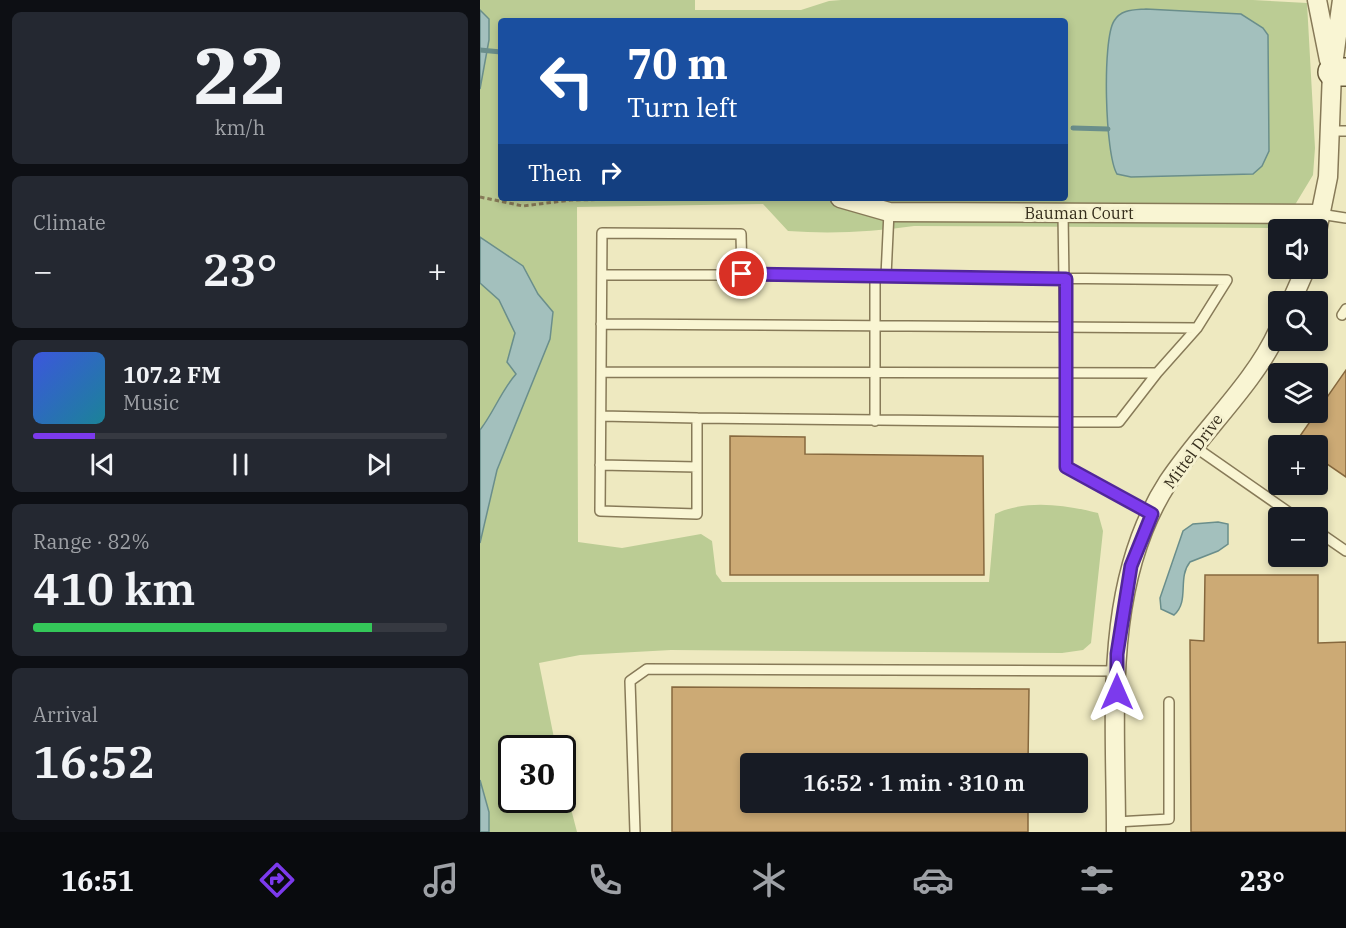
<!DOCTYPE html>
<html lang="en">
<head>
<meta charset="utf-8">
<style>
	:root { --surface:#171b24; --page:#242831; --text:#f1f3f6; --muted:#9ea1a6; --line:#363941; --accent:#7c3aed }
	body { margin:0; font-family:"IBM Plex Serif",serif; background:var(--page); color:var(--text); height:100vh; display:flex; flex-direction:column; font-size:22px; white-space:nowrap }
	* { box-sizing:border-box; margin:0 }
	p { font-size:20px; color:var(--muted) }
	.icon { flex:none; width:33px; height:33px; fill:none; stroke:currentColor; stroke-width:2; stroke-linecap:round; stroke-linejoin:round }
	.map { position:relative; flex:1; overflow:hidden }
	.details { display:flex; flex-direction:column; gap:12px; padding:12px; background:#0d0f14; width:480px }
	.details>* { flex:none }
	.hud { position:absolute; left:18px; top:18px; width:570px; height:183px; border-radius:6px; box-shadow:0 3px 9px #0003; background:#1a4fa0; color:#fff; overflow:hidden }
	.buttons { position:absolute; left:788px; top:219px; display:grid; gap:12px }
	.buttons a { display:grid; place-items:center; width:60px; height:60px; border-radius:6px; background:var(--surface); box-shadow:0 3px 9px #0003; font-size:30px }
	.speed { position:absolute; left:18px; top:735px; display:flex; gap:12px; font-size:30px; font-weight:700; text-align:center }
	.speed>* { display:grid; place-content:center; width:78px; height:78px; border-radius:50%; background:var(--surface); box-shadow:0 3px 9px #0003; line-height:1 }
	.speed .limit { border:3px solid #111; border-radius:9px; background:#fff; color:#111 }
	.pin { position:absolute; display:grid; place-items:center; width:51px; height:51px; color:#fff; margin:-26px; border:3px solid #fff; border-radius:50%; box-shadow:0 2px 6px #0007 }
	.me { position:absolute; width:66px; margin:-33px; rotate:0deg; stroke-linejoin:round; filter:drop-shadow(0 0 4px #0008) }
	.turn { display:flex; align-items:center; gap:21px; height:126px; padding:0 30px; font-size:27px }
	.turn .icon { width:78px; height:78px; stroke-width:2.5 }
	.turn b { display:block; font-size:42px; line-height:51px }
	.then { display:flex; align-items:center; height:57px; padding:0 30px; background:#0003; gap:12px; font-size:22px }
	.big { font-size:45px; font-weight:600; line-height:1.1 }
	.details .card { flex:1; display:flex; flex-direction:column; justify-content:center; gap:9px; min-width:0; padding:0 21px; border-radius:9px; background:var(--page) }
	.details .dial { align-items:center; gap:0 }
	.dial b { font-size:78px; line-height:1 }
	.song { display:flex; align-items:center; gap:18px }
	.cover { width:72px; height:72px; border-radius:9px; background:linear-gradient(135deg,hsl(230 70% 55%),hsl(190 70% 35%)) }
	.played { height:6px; border-radius:3px; background:linear-gradient(90deg,var(--accent) 15%,var(--line) 15%) }
	.keys { display:flex; justify-content:space-around; direction:ltr }
	.heat { display:flex; justify-content:space-between; align-items:center; font-size:33px; direction:ltr }
	.charge { height:9px; border-radius:4px; background:linear-gradient(90deg,#34c759 82%,var(--line) 0) }
	.trip { position:absolute; left:260px; top:753px; width:348px; height:60px; border-radius:6px; background:var(--surface); box-shadow:0 3px 9px #0003; font-weight:600; line-height:60px; text-align:center }
	.dock { display:flex; height:96px; justify-content:space-around; align-items:center; background:#090b0e; color:var(--muted) }
	.dock .icon { width:42px; height:42px }
	.dock .current { color:var(--accent) }
	.dock b { font-size:27px; color:var(--text) }
	main { display:flex; flex:1; min-height:0 }
	.map>svg:first-child { display:block }
</style>
</head>
<body>
<main>
<section class="details">
<div class="card dial"><b>22</b><p>km/h</p></div>
<div class="card"><p>Climate</p>
<div class="heat"><a>−</a><b class="big">23°</b><a>+</a></div>
</div>
<div class="card">
<div class="song"><i class="cover"></i><div><b>107.2 FM</b><p>Music</p></div></div>
<div class="played"></div>
<div class="keys"><svg class="icon" aria-label="previous" viewBox="0 0 24 24"><path d="M18 5L8 12l10 7zM5 5v14"/></svg><svg class="icon" aria-label="pause" viewBox="0 0 24 24"><path d="M8 5v14M16 5v14"/></svg><svg class="icon" aria-label="next" viewBox="0 0 24 24"><path d="M6 5l10 7-10 7zM19 5v14"/></svg></div>
</div>
<div class="card"><p>Range · 82%</p><b class="big">410 km</b><div class="charge"></div></div>
<div class="card"><p>Arrival</p><b class="big">16:52</b></div>
</section>
<div class="map">
<svg width="866" height="832" viewBox="0 0 866 832">
	<rect width="100%" height="100%" fill="#eee9c0"/>
	<path fill="#bbcc94" fill-rule="evenodd" d="M 0,0 L 215,0 L 215,10 L 321,10 L 349,1 L 361,0 L 773,0 L 827,3 L 835,148 L 833,175 L 801,228 L 434,226 C 392,232 351,234 308,231 L 283,204 L 97,207 L 98,542 L 142,548 L 221,534 L 232,541 L 236,574 L 242,582 L 509,582 L 515,514 C 546,499 586,505 618,513 L 623,531 L 611,643 L 603,650 L 582,653 L 191,650 L 100,655 L 59,663 L 76,748 L 32,748 L 32,800 L 82,800 L 83,778 L 97,832 L 0,832 ZM 21,21 L 585,21 L 585,198 L 21,198 Z"/>
	<path fill="#a3c0bd" stroke="#6a8e8b" stroke-width="1.5" d="M 666,9 L 761,14 L 783,28 L 788,35 L 789,151 L 782,166 L 773,174 L 651,177 L 637,174 C 625,155 622,40 634,21 C 641,9 654,10 666,9 Z
		M 0,10 L 9,19 L 9,40 L 0,89 Z
		M 0,237 L 43,266 L 58,294 L 73,312 L 70,339 L 17,470 L 0,543 L 0,430 C 14,412 21,391 36,374 L 27,362 L 35,333 L 19,300 L 0,283 Z
		M 738,522 L 748,524 L 748,544 L 738,551 L 710,562 C 697,578 710,601 694,615 L 681,609 L 680,598 L 703,531 L 713,524 Z
		M 0,780 L 9,812 L 9,832 L 0,832 Z"/>
	<g fill="none" stroke-linecap="round" stroke-linejoin="round">
		<path stroke="#6a8e8b" stroke-width="5" d="M 0,50 L 21,52
			M 593,128 L 628,129"/>
	</g>
	<path fill="#ccaa75" stroke="#86683e" stroke-width="1.5" d="M 866,370 L 866,477 L 837,457 L 837,446 L 813,446 Z
		M 250,436 L 325,437 L 325,454 L 503,456 L 504,575 L 250,575 Z
		M 725,575 L 838,575 L 838,643 L 866,642 L 866,832 L 711,832 L 710,640 L 724,641 Z
		M 192,687 L 549,689 L 548,764 L 270,764 L 270,802 L 548,802 L 548,832 L 192,832 Z"/>
	<g fill="none" stroke-linecap="round" stroke-linejoin="round">
		<defs>
			<path id="service" d="M 850,131 L 866,131
				M 583,213 L 586,422 L 217,418 L 217,514 L 120,511 L 122,233 L 261,234 L 262,275 L 747,280 L 717,328 L 677,373 L 639,422 L 586,422 L 586,467 L 672,514
				M 840,214 L 866,218
				M 122,275 L 262,275
				M 406,276 L 409,212
				M 862,315 L 866,309
				M 121,324 L 717,328
				M 121,372 L 677,373
				M 121,416 L 217,418
				M 395,421 L 395,276
				M 715,447 L 817,518
				M 120,465 L 217,467
				M 837,531 L 866,551
				M 636,822 L 689,819 L 689,702
				M 155,832 L 150,681 L 167,669 L 637,671"/>
			<path id="minor" d="M 837,0 L 849,60
				M 360,198 L 409,212 L 840,214
				M 837,231 L 848,177 L 852,72 L 862,0
				M 811,302 L 826,268
				M 636,832 C 636,716 622,584 688,482 C 721,432 774,384 798,331"/>
			<path id="secondary" d="M 852,72 L 866,72"/>
		</defs>
		<use href="#service" stroke="#877a58" stroke-width="12"/>
		<use href="#minor" stroke="#877a58" stroke-width="21"/>
		<use href="#secondary" stroke="#685a3b" stroke-width="30"/>
		<path stroke="#877a58" stroke-width="3" stroke-dasharray="4.5 3" stroke-linecap="butt" d="M 0,197 L 43,206 L 91,200 L 217,198"/>
		<use href="#service" stroke="#f9f5d3" stroke-width="9"/>
		<use href="#minor" stroke="#f9f5d3" stroke-width="18"/>
		<use href="#secondary" stroke="#f9f5d3" stroke-width="27"/>
	</g>
	<g fill="none" stroke-linecap="round" stroke-linejoin="round">
		<defs>
			<path id="route" d="M 262,274 L 586,279 L 586,467 L 672,514 L 651,566 L 637,654 L 637,692"/>
		</defs>
		<use href="#route" stroke="#51269a" stroke-width="15"/>
		<use href="#route" stroke="#7c3aed" stroke-width="10"/>
	</g>
	<g text-anchor="middle" dominant-baseline="central" stroke-width="6" stroke-linejoin="round" paint-order="stroke">
		<g font-size="16" fill="#362e1c" stroke="#f5f1cf">
			<text x="599" y="213">Bauman Court</text>
			<text transform="translate(713 451) rotate(-54)">Mittel Drive</text>
		</g>
	</g>
</svg>
<div class="buttons">
<a><svg class="icon" aria-label="sound" viewBox="0 0 24 24"><path d="M4 9h4l5-4v14l-5-4H4zM17 9q2 3 0 6"/></svg></a>
<a><svg class="icon" aria-label="search" viewBox="0 0 24 24"><circle cx="10" cy="10" r="6"/><path d="M15 15l6 6"/></svg></a>
<a><svg class="icon" aria-label="layers" viewBox="0 0 24 24"><path d="M12 4l9 5-9 5-9-5zM3 14l9 5 9-5"/></svg></a>
<a>+</a>
<a>−</a>
</div>
<div class="speed"><div class="limit">30</div></div>
<div class="pin" style="left:262px;top:274px;background:#d93025"><svg class="icon" aria-label="arrive" viewBox="0 0 24 24"><path d="M6 21V4h12l-3 4 3 4H6"/></svg></div>
<svg class="me" style="left:637px;top:692px" viewBox="-20 -20 40 40"><path d="M0-17L14 15 0 8-14 15z" fill="#7c3aed" stroke="#fff" stroke-width="4"/></svg>
<div class="trip">16:52 · 1 min · 310 m</div>
<div class="hud">
<div class="turn"><svg class="icon" aria-label="left" viewBox="0 0 24 24"><path d="M17 20v-9H6M10 6l-5 5 5 5"/></svg><div><b>70 m</b>Turn left</div></div>
<div class="then">Then<svg class="icon" aria-label="right" viewBox="0 0 24 24"><path d="M7 20v-9h11M14 6l5 5-5 5"/></svg></div>
</div>
</div>
</main>
<nav class="dock">
<b>16:51</b>
<svg class="icon current" aria-label="directions" viewBox="0 0 24 24"><path d="M12 3l9 9-9 9-9-9zM9 14v-3h6M13 9l2 2-2 2"/></svg>
<svg class="icon" aria-label="music" viewBox="0 0 24 24"><path d="M9 18V5l10-2v13"/><circle cx="6" cy="18" r="3"/><circle cx="16" cy="16" r="3"/></svg>
<svg class="icon" aria-label="phone" viewBox="0 0 24 24"><path d="M5 4h4l2 5-3 2q2 4 5 5l2-3 5 2v4C11 20 4 13 5 4z"/></svg>
<svg class="icon" aria-label="climate" viewBox="0 0 24 24"><path d="M12 3v18M4 7l16 10M4 17L20 7"/></svg>
<svg class="icon" aria-label="car" viewBox="0 0 24 24"><path d="M5 17H2v-5l4-1 3-4h7l3 4 3 1v5h-3M9 17h6M6 11h13"/><circle cx="7" cy="17" r="2"/><circle cx="17" cy="17" r="2"/></svg>
<svg class="icon" aria-label="filters" viewBox="0 0 24 24"><path d="M4 7h16M4 17h16"/><circle cx="9" cy="7" r="2"/><circle cx="15" cy="17" r="2"/></svg>
<b>23°</b>
</nav>
</body>
</html>
